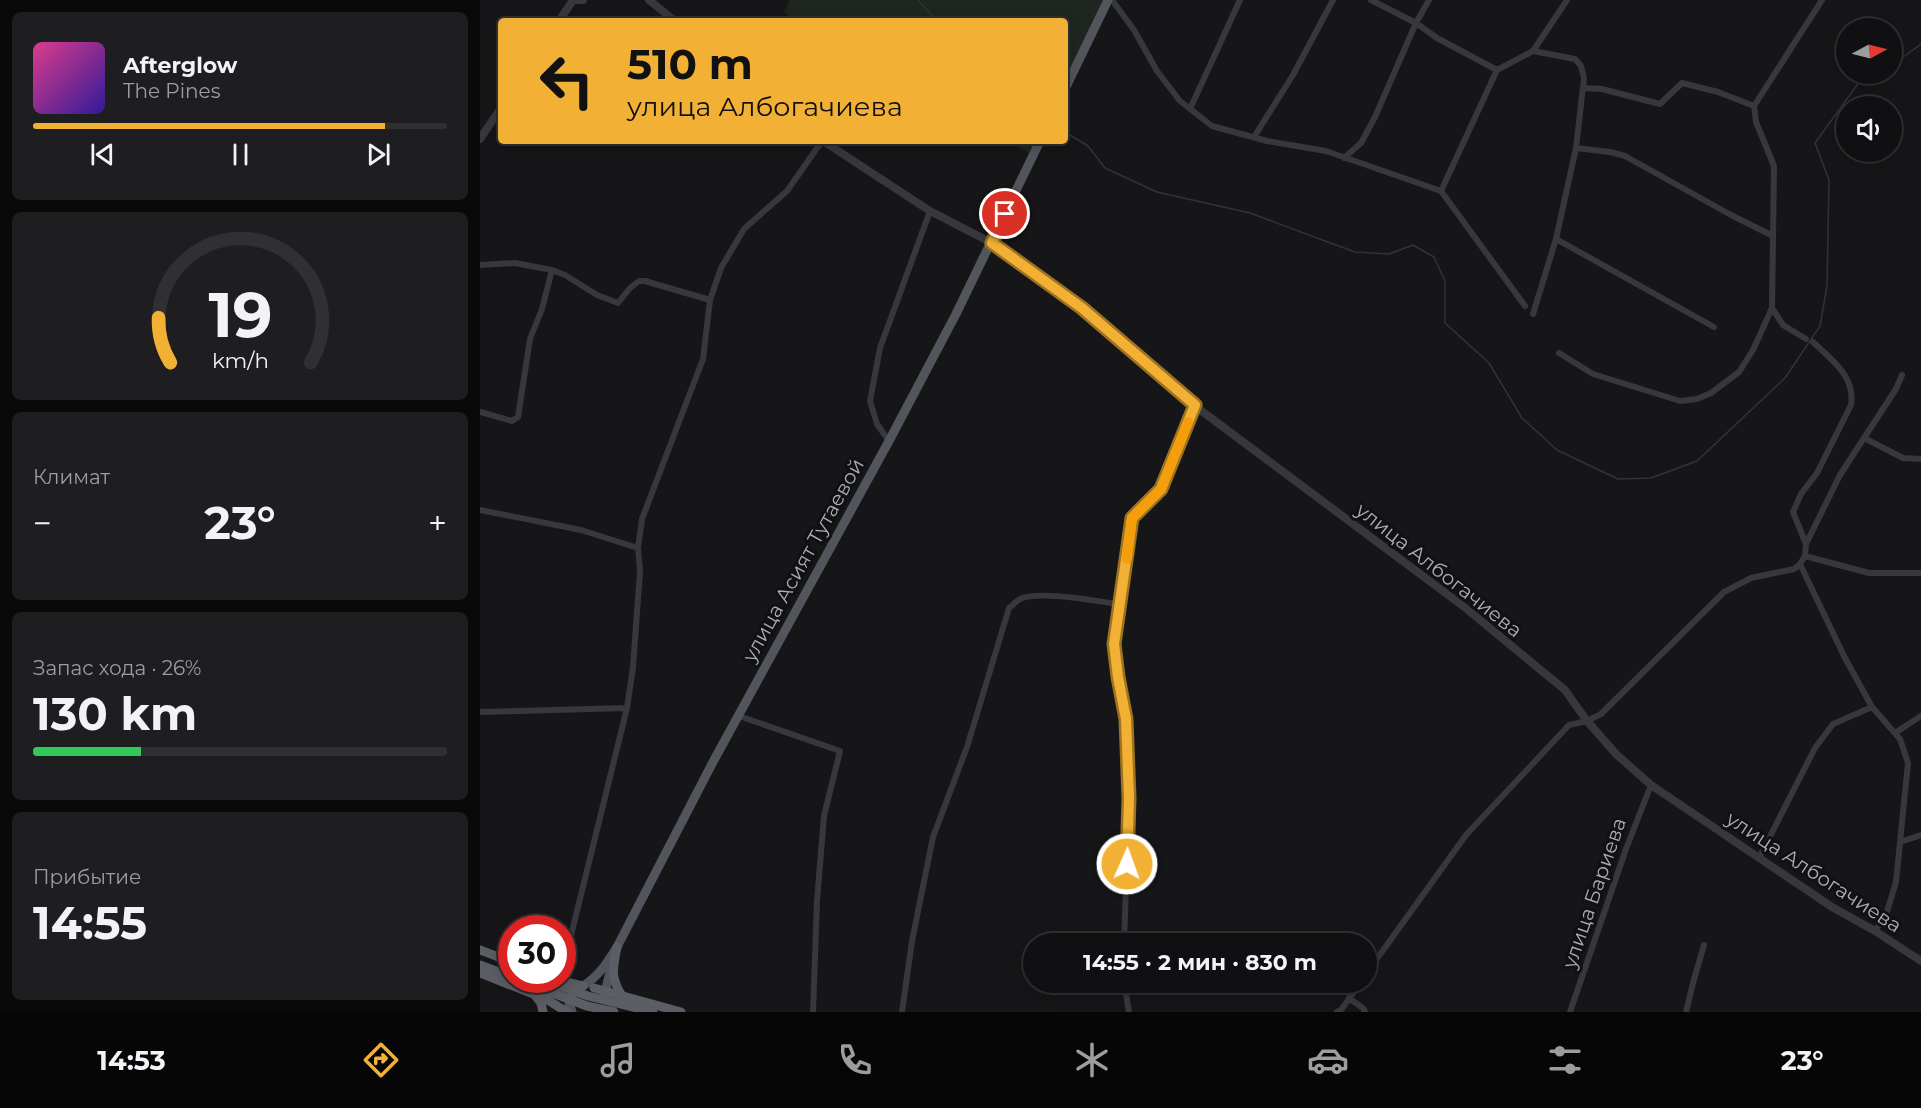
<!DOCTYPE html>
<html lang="ru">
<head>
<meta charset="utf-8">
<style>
	:root { --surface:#101012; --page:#1e1e20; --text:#f1f3f6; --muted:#9c9d9f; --line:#303032; --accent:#f2b134 }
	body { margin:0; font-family:Montserrat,sans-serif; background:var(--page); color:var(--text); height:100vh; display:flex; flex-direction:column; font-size:22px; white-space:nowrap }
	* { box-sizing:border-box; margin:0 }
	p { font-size:20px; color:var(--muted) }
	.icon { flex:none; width:33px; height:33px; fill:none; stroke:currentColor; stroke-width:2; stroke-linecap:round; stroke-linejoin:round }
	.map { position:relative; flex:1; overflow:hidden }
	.sheet { display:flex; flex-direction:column; gap:12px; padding:12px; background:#09090a; width:480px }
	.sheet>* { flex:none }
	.top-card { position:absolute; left:18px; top:18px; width:570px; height:126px; border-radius:6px; box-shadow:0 3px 15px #0003,0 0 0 2px var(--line); background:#f2b134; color:#111; overflow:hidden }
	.needle { width:39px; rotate:83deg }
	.controls { position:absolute; left:1356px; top:18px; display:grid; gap:12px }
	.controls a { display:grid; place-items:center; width:66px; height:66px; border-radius:50%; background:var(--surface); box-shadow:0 3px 15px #0003,0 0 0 2px var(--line); font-size:30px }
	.speed { position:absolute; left:18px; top:915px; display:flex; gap:12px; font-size:30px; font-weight:700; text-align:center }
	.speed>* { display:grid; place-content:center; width:78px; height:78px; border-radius:50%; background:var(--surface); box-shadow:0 3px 15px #0003,0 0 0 2px var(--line); line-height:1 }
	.speed .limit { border:9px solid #d22; background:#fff; color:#111 }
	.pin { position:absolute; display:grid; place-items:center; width:51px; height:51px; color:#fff; margin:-26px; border:3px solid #fff; border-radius:50%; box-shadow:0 2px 6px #0007 }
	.me { position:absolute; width:66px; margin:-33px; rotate:2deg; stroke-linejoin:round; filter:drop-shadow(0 0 4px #0008) }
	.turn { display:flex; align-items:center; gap:21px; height:126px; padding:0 30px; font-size:27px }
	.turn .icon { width:78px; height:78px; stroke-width:2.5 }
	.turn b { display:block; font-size:42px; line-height:51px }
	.big { font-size:45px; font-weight:700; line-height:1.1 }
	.sheet .widget { flex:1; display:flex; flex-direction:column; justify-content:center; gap:9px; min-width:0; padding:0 21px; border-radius:9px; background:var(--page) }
	.sheet .dial { align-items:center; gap:0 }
	.dial svg { height:156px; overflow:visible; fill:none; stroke:var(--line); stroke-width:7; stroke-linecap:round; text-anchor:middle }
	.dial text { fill:var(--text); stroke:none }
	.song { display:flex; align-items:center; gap:18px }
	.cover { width:72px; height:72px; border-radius:9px; background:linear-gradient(135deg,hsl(330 70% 55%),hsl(250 70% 35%)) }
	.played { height:6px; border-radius:3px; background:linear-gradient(90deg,var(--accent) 85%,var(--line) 85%) }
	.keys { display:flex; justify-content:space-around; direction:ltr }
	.heat { display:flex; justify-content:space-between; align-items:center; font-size:33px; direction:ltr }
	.charge { height:9px; border-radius:4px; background:linear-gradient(90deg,#34c759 26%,var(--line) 0) }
	.trip { position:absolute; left:543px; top:933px; width:354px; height:60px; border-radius:30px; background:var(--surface); box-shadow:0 3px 15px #0003,0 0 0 2px var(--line); font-weight:700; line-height:60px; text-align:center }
	.dock { display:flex; height:96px; justify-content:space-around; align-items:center; background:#060607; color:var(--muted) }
	.dock .icon { width:42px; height:42px }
	.dock .active { color:var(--accent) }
	.dock b { font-size:27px; color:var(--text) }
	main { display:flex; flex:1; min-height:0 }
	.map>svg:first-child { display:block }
</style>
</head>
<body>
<main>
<section class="sheet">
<div class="widget">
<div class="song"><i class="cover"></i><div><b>Afterglow</b><p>The Pines</p></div></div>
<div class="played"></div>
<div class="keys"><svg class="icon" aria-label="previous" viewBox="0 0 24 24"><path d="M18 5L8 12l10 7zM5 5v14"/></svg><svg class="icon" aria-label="pause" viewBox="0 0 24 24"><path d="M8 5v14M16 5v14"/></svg><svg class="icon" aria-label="next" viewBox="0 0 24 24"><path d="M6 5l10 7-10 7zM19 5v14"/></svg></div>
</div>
<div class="widget dial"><svg viewBox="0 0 100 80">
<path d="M14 69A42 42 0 1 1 86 69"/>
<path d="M14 69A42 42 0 0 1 8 46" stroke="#f2b134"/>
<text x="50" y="56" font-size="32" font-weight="700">19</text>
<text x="50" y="72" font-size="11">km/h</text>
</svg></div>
<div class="widget"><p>Климат</p>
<div class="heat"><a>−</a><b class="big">23°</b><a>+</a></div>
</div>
<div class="widget"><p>Запас хода · 26%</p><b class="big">130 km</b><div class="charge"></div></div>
<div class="widget"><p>Прибытие</p><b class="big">14:55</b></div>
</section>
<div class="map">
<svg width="1441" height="1012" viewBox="0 0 1441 1012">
	<rect width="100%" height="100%" fill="#161618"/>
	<path fill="#1e261f" d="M 310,0 L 628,0 L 585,89 L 585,21 L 315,21 L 304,12 Z
		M 526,141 L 560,141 L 553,155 Z"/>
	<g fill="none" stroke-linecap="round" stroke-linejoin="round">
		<path stroke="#2c353c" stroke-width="1.5" d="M 438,0 L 457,21
			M 1412,65 L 1441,44
			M 585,132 L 608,146 L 625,168 L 677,192 L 770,213 L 875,252 L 909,254 L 933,245 L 954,257 L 965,281 L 965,323 L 1009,363 L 1042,418 L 1077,450 L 1138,479 L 1171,478 L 1217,461 L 1305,378 L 1340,326 L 1347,286 L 1349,180 L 1335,143 L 1385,74"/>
		<path stroke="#37383d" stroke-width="6" d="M 632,0 L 654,30 L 677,71 L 700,101 L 732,126 L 787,141 L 846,151 L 961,191 L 1045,306
			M 891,0 L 936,23 L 957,38 L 1017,70
			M 1053,51 L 1095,59 L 1101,66 L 1104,78 L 1096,148 L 1076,239 L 1053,314
			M 1103,88 L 1122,89 L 1180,104 L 1202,83 L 1238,92 L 1274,106
			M 710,109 L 760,0
			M 774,137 L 813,75 L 853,0
			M 1096,148 L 1130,152 L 1145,156 L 1251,215 L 1293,236
			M 864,158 L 881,143 L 895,117 L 936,23 L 949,0
			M 961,191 L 1017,70 L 1053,51 L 1087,0
			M 1076,239 L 1234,327
			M 0,265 L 35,263 L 72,270 L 85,275 L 117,295 L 138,303 L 150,288 L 159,281 L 165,281 L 230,300
			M 1326,339 L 1303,325 L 1292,308 L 1294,166 L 1276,122 L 1274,106 L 1342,0
			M 1079,353 L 1113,374 L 1200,401 L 1217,399 L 1231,393 L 1259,372 L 1273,350 L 1292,308
			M 0,412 L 32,421 L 38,417 L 50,339 L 62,309 L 72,270
			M 1384,438 L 1416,389 L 1422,375
			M 409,441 L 397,424 L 390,401 L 400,348 L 450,211
			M 0,510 L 101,530 L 158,548
			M 1326,544 L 1360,475 L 1384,438 L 1423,458 L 1441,459
			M 1325,556 L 1389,573 L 1441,573
			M 1320,564 L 1365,658 L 1392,707 L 1420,739 L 1428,763 L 1416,882 L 1406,915 L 1395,931
			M 0,712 L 147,708
			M 259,716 L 360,751 L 344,816 L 337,901 L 333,1012
			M 1415,733 L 1441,716
			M 1420,842 L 1441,835
			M 1279,858 L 1335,748 L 1353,724 L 1392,707
			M 644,944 L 649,798 L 646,719 L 638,677 L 635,644 L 653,518 L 681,489 L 715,406
			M 82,972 L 147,708 L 153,667 L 160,571 L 158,548 L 162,519 L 223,359 L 230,300 L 241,268 L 264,229 L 307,191 L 342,141
			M 886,974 L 986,835 L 1089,725 L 1107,721 L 1121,714 L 1244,592 L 1271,578 L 1314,569 L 1320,564 L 1325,556 L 1326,544 L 1313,512 L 1321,494 L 1337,473 L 1371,405 C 1376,377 1351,359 1333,342
			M 644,982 L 649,1012
			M 869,998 L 884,1009 L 885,1012
			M 422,1012 L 432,941 L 453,837 L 487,747 L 529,608 C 532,606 536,601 540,599 C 559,590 619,601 641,605
			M 857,1012 L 861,1010 L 881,982
			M 1090,1012 L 1146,849 L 1171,785
			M 1206,1012 L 1213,983 L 1224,945"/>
		<path stroke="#37383d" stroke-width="8" d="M 169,0 L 195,21
			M 79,21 L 93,0 L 103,0
			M 0,139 L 21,108
			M 343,141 L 450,211 L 512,243 L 602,308 L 715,406 L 983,606 L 1085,690 L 1107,721 L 1136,754 L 1171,785 L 1352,907 L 1395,931 L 1441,961"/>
		<path stroke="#53555c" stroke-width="9" d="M 585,89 L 628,0
			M 103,986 C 119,976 127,963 137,947 L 234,760 L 409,441 L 476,314 L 560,141
			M 92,994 L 89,1003 L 92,1012
			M 124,997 L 132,963"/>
		<path stroke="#5b5e65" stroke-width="9" d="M 137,947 C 133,968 130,977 142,996
			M 0,950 L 32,962
			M 0,965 L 32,977
			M 0,973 L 66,999 L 87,1012
			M 79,980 L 103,986
			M 114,988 L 201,1012
			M 54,994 L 61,1003 L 63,1012"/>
		<path stroke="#5b5e65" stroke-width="9" d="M 38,980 L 107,1006 L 134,1012
			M 63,980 L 108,996 L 173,1012"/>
	</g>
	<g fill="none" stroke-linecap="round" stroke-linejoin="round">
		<defs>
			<path id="route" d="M 525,214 L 512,243 L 602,308 L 715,405 L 681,489 L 652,518 L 634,644 L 638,677 L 646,719 L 649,798 L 647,864"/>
		</defs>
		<use href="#route" stroke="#9d7322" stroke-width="15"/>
		<use href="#route" stroke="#f2b134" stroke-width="10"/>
		<path stroke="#f59e0b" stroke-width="10" d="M 647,559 L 652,518 L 681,489 L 708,422"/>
	</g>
	<g text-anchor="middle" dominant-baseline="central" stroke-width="6" stroke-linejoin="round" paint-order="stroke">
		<g font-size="20" fill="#a8adb8" stroke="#111113">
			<text transform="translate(323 560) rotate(-61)">улица Асият Тутаевой</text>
			<text transform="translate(959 570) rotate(38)">улица Албогачиева</text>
			<text transform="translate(1334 872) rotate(33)">улица Албогачиева</text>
			<text transform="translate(1114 893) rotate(-71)">улица Бариева</text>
		</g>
	</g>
</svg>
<div class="controls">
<a><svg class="needle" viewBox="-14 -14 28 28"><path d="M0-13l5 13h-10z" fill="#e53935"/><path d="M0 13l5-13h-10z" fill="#9c9d9f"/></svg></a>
<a><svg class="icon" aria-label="sound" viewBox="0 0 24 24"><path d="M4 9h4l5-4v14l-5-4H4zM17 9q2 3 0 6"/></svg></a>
</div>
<div class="speed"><div class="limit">30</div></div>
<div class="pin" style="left:525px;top:214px;background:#d93025"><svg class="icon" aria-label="arrive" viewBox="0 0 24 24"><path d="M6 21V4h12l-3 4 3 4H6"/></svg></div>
<svg class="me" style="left:647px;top:864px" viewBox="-20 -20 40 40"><circle r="17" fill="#f2b134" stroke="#fff" stroke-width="3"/><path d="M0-11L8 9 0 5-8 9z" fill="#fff"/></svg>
<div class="trip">14:55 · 2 мин · 830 m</div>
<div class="top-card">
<div class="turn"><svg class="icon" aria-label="left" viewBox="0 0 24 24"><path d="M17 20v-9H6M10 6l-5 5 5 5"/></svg><div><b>510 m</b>улица Албогачиева</div></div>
</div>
</div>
</main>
<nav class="dock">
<b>14:53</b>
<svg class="icon active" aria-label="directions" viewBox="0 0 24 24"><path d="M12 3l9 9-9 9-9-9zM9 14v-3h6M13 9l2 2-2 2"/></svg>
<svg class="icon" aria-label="music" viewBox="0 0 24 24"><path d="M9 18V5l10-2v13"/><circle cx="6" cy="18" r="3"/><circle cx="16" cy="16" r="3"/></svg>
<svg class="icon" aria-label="phone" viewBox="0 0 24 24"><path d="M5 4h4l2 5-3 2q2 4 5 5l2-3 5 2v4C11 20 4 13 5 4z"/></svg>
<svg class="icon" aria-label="climate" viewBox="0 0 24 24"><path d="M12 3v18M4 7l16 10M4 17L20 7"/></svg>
<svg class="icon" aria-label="car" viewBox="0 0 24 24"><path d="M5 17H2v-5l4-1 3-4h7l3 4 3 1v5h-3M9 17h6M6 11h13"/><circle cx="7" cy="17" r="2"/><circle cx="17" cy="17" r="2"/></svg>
<svg class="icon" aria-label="filters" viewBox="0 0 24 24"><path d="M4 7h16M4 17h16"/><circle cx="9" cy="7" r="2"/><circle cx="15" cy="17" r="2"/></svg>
<b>23°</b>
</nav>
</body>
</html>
